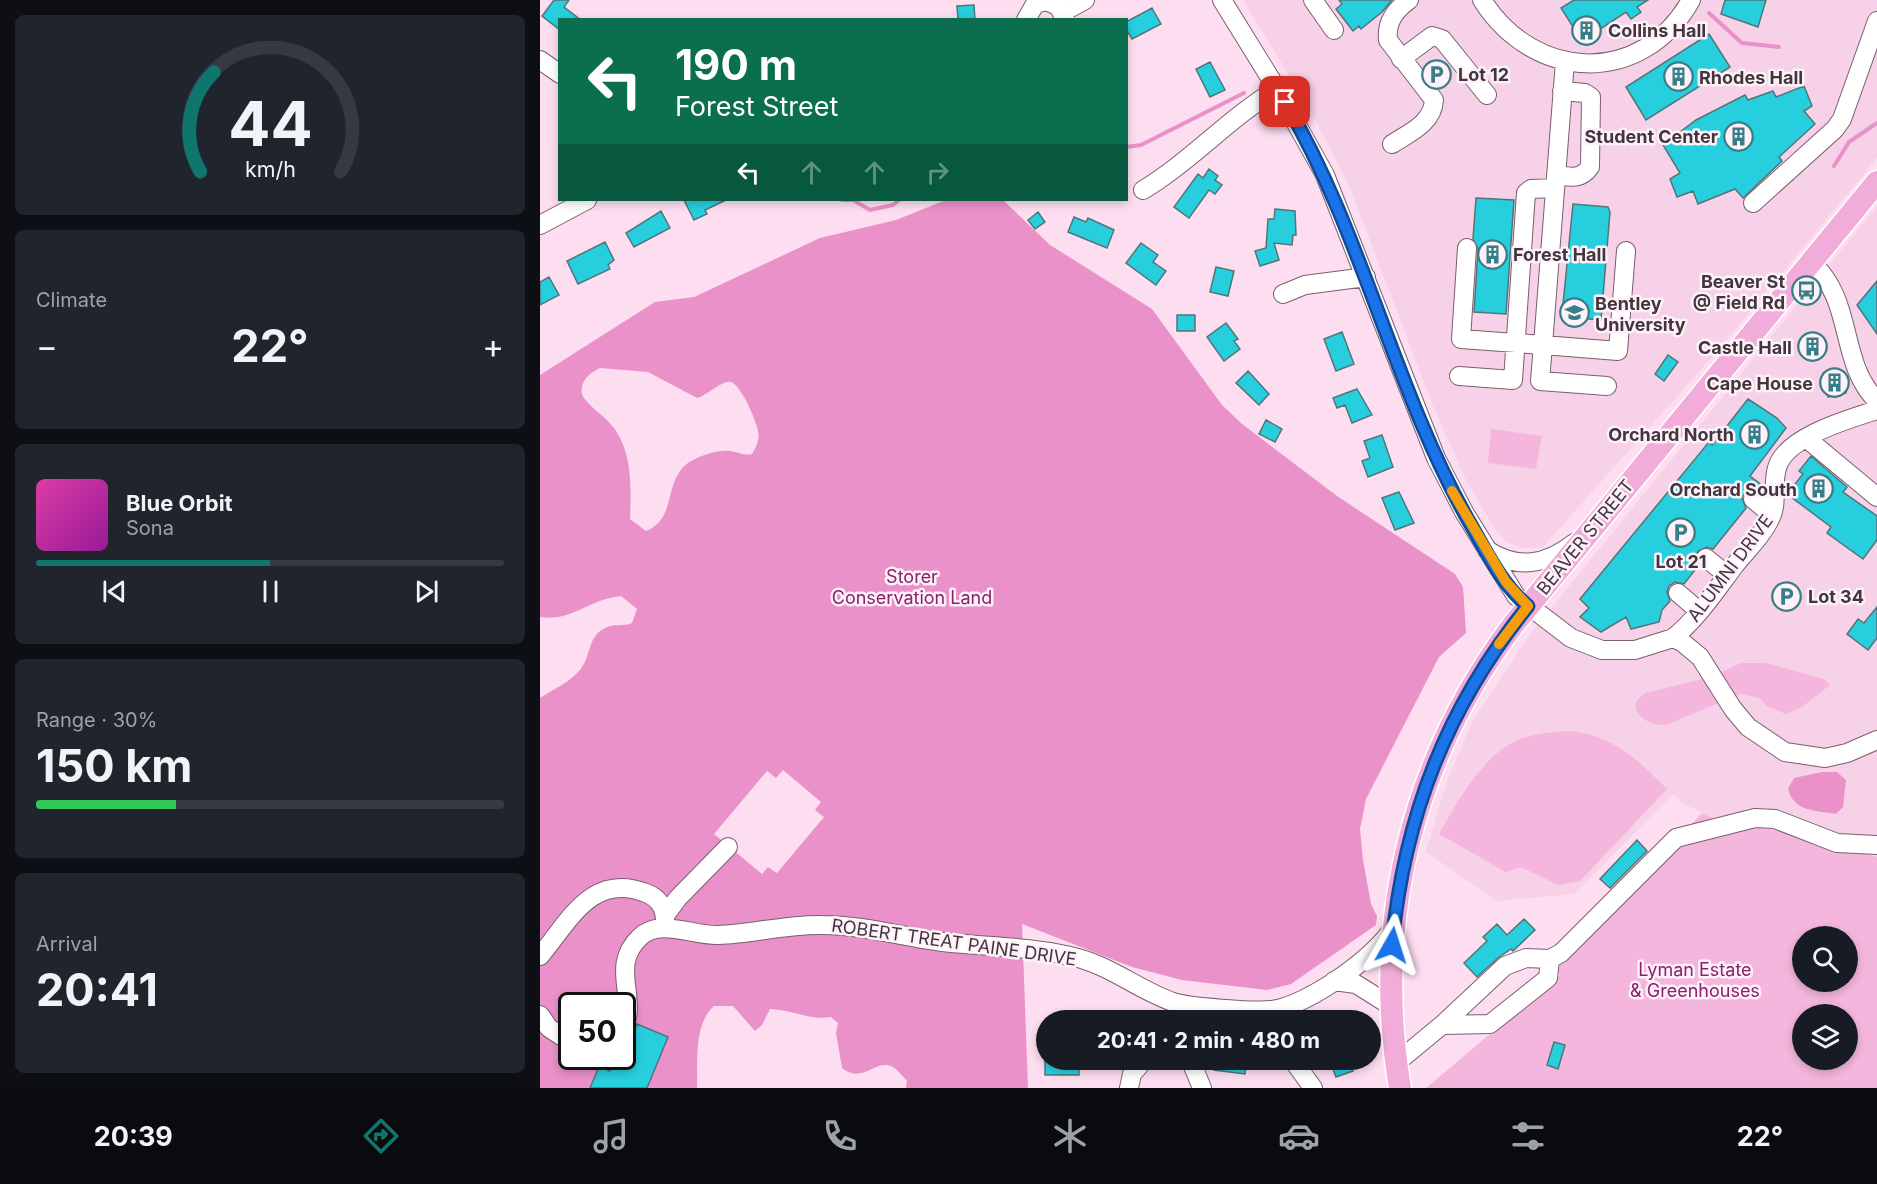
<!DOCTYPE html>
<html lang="en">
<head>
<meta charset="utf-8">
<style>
	:root { --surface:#171b24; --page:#20242c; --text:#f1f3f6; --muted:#9ea1a6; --line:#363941; --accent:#0f766e }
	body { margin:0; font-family:Inter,sans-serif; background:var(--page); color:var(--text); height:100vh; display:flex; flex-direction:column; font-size:22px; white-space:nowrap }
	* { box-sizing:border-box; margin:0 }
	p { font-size:20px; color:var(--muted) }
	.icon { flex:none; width:33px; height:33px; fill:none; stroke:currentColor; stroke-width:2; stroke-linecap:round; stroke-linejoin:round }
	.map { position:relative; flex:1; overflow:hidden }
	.side { display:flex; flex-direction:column; gap:15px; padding:15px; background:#0d0f14; width:540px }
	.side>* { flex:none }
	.hud { position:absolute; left:18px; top:18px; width:570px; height:183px; border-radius:0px; box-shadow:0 3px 9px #0003; background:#0b6e4f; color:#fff; overflow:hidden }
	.buttons { position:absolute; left:1252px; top:926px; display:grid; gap:12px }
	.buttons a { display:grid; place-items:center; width:66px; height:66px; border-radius:50%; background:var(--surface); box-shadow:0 3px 9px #0003; font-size:30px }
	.speed { position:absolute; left:18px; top:992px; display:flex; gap:12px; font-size:30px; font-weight:700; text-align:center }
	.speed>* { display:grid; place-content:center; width:78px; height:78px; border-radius:50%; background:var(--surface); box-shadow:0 3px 9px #0003; line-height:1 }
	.speed .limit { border:3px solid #111; border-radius:9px; background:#fff; color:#111 }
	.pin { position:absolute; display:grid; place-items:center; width:51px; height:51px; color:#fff; margin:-26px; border-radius:12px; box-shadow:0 3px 9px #0006 }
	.me { position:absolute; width:66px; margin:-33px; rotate:6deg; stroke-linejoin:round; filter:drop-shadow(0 0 4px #0008) }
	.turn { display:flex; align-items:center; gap:21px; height:126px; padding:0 18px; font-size:27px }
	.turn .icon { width:78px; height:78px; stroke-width:2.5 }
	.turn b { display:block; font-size:42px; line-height:51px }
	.lanes { display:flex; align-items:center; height:57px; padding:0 18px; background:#0003; justify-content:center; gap:30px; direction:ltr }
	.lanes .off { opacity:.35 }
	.big { font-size:45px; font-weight:700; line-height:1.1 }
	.side .widget { flex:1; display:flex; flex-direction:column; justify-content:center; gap:9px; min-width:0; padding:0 21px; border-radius:9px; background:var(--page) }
	.side .dial { align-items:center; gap:0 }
	.dial svg { height:156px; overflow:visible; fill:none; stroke:var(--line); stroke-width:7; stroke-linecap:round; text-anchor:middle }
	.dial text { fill:var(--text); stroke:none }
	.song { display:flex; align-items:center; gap:18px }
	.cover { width:72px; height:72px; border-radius:9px; background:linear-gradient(135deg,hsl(320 70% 55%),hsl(300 70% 35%)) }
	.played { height:6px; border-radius:3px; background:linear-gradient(90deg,var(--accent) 50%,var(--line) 50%) }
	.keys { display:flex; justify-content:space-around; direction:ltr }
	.heat { display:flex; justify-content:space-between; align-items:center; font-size:33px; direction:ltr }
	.charge { height:9px; border-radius:4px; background:linear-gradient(90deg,#34c759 30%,var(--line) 0) }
	.trip { position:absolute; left:496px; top:1010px; width:345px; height:60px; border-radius:30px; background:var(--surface); box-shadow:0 3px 9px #0003; font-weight:700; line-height:60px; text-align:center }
	.dock { display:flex; height:96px; justify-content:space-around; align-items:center; background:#090b0e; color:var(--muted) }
	.dock .icon { width:42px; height:42px }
	.dock .on { color:var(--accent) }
	.dock b { font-size:27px; color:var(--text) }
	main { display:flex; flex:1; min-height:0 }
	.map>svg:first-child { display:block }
</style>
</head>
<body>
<main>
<section class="side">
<div class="widget dial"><svg viewBox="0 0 100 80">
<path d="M14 69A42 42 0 1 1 86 69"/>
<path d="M14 69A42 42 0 0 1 21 18" stroke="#0f766e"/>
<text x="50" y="56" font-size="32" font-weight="700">44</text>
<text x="50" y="72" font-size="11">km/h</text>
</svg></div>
<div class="widget"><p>Climate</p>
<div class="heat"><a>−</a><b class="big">22°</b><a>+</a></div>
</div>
<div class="widget">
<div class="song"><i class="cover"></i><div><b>Blue Orbit</b><p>Sona</p></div></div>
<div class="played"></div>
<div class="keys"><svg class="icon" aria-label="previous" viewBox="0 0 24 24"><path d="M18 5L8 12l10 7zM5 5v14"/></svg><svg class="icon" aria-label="pause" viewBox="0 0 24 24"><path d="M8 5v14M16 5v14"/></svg><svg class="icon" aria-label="next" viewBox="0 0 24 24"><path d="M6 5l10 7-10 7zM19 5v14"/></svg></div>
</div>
<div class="widget"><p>Range · 30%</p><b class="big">150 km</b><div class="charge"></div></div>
<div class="widget"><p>Arrival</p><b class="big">20:41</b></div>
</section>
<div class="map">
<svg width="1337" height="1088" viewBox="0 0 1337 1088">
	<rect width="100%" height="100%" fill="#fddef0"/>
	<path fill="#f6d1e7" d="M 703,0 L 1337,0 L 1337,158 L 1174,355 L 1002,548 L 981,548 L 967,542 L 956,531 L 925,478 L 893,406 L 809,185 L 768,106 Z
		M 1337,206 L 1337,857 L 1256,833 L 1183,823 L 1144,804 L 1133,794 L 1034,894 L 957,901 L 886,852 L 907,781 L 932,722 L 988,637 Z"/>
	<path fill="#f4b6dc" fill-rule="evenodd" d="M 951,429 L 1002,436 L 996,469 L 948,463 Z
		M 1201,663 L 1226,663 L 1284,679 L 1290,685 L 1262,707 L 1246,714 L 1226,706 L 1220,698 L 1200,694 L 1126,725 C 1113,726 1090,717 1097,700 L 1105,693 L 1174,676 Z
		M 1031,731 C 1074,736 1098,760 1127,789 L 1040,881 L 1018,885 L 981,867 L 966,872 L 899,834 C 918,801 942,755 980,739 C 996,733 1014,732 1031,731 Z
		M 1162,813 L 1183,823 L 1256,833 L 1337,857 L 1337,1088 L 886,1088 L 1020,975 L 1014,969 ZM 1263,936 L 1308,936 L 1308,981 L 1263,981 ZM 1263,1014 L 1308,1014 L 1308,1059 L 1263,1059 Z"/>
	<path fill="#ea91c9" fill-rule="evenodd" d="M 406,200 L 463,200 L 510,245 L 612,309 L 682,405 L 702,424 L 797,496 L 915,574 L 923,587 L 926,633 L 899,657 L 826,799 L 820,829 L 823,860 L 831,904 L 837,916 L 836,925 L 751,984 L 727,990 L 642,980 L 592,967 L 482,924 L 488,1088 L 366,1088 L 367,1081 C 363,1077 358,1070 353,1067 C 335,1058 324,1085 302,1068 L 296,1033 L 298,1023 L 291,1017 C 270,1021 251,1009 230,1009 L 222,1025 L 215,1031 L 193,1006 L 174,1006 C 153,1025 158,1062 157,1088 L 0,1088 L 0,698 C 13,689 29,683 39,671 C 51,659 47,636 65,628 C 73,623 83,627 92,623 L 97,609 L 81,596 C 49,599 32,622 0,617 L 0,375 L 115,302 L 154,297 L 280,238 L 356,220 ZM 60,368 L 108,372 L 157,398 C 167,396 182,380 191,382 C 201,385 216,420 218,431 C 220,439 216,447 212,454 C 203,456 199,452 190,451 C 179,450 167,454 157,458 C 119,474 141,517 106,531 L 90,519 C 91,490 93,454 74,428 C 64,415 51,409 42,395 C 40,381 48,374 60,368 ZM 243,770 L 281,802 L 275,810 L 284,817 L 237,873 L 228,867 L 222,874 L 174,834 L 227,771 L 236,778 ZM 32,1005 L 82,1005 L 82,1056 L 32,1056 Z
		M 1282,772 L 1297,772 L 1306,780 L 1303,807 L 1296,814 C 1275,810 1254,812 1248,789 L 1254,778 Z"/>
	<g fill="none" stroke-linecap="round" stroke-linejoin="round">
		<path stroke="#ea91c9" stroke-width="4" d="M 1169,13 L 1202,43 L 1239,47
			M 586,147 L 601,145 L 704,93
			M 1294,166 L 1309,142 L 1337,123
			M 302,200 L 312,200
			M 313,200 L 330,210 L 353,205 L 359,200"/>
	</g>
	<path fill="#27cfde" stroke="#517579" stroke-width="1.5" d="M 14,0 L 29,0 L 24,7 L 41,20 L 20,20 L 20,30 L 2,16 Z
		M 799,0 L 852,0 L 842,12 L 821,29 L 819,26 L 813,31 L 796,9 L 802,4 Z
		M 1034,0 L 1108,0 L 1097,7 L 1101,12 L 1091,19 L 1086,12 L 1042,41 L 1021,8 Z
		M 1185,0 L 1226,0 L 1218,27 L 1181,14 Z
		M 434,5 L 435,20 L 418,20 L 417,6 Z
		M 612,8 L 621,24 L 592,39 L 586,29 L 586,22 Z
		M 1169,34 L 1190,67 L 1106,120 L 1086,87 Z
		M 670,62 L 685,90 L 670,97 L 656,69 Z
		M 1264,86 L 1272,106 L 1264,111 L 1275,124 L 1239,157 L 1242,161 L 1203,198 L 1195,189 L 1158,204 L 1153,191 L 1137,197 L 1130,179 L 1140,173 L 1123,145 L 1156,120 L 1205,95 L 1208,100 L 1233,91 L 1236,97 Z
		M 669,169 L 678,176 L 675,180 L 682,185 L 675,194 L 669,190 L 649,218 L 634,207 L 658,174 L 663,178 Z
		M 936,198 L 974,200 L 966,314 L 934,312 L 938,249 L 933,239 Z
		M 144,200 L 186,200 L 165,210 L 167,214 L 154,220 Z
		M 1033,204 L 1068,207 L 1070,212 L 1061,320 L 1024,317 L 1022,314 Z
		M 735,209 L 755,211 L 756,235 L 753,235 L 752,245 L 734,243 L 739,260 L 720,266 L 715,251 L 726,248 L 728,219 L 734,219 Z
		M 121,211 L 130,228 L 94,247 L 86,233 Z
		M 498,212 L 505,222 L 495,229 L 488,220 Z
		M 534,217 L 546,222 L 548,218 L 574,230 L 567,248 L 528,232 Z
		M 65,242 L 74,260 L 68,265 L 70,269 L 38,284 L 27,261 Z
		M 601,243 L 618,255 L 613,262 L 626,271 L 616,285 L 586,263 Z
		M 676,267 L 694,271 L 688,296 L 670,292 Z
		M 9,277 L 19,295 L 0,305 L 0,282 Z
		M 1337,281 L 1337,334 L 1317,305 Z
		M 637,315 L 655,315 L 655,331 L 637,331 Z
		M 686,323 L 698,339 L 694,341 L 700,349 L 684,361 L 667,337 Z
		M 802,332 L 814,364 L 796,371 L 784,339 Z
		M 1278,334 L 1282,357 L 1268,359 L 1264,336 Z
		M 1128,355 L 1138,362 L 1124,381 L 1115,374 Z
		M 1300,370 L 1306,393 L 1288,397 L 1283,373 Z
		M 708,371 L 729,394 L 719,405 L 696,383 Z
		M 817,389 L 832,415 L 812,423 L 805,405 L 797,408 L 793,398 Z
		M 1208,399 L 1237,418 L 1246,428 L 1210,476 L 1224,487 L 1221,491 L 1214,488 L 1205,491 L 1202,498 L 1206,508 L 1173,549 L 1167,547 L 1158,551 L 1155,557 L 1158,566 L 1144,584 L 1135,582 L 1129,586 L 1127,592 L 1130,601 L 1122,610 L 1119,622 L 1091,629 L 1086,617 L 1061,632 L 1040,617 L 1049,608 L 1040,599 L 1169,442 L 1172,445 Z
		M 726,420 L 742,429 L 735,442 L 719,434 Z
		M 842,435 L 853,467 L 828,477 L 822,461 L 830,458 L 824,441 Z
		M 1271,456 L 1307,487 L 1303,492 L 1337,516 L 1337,540 L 1323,559 L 1287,533 L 1291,527 L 1247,494 L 1263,474 L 1259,471 Z
		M 859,492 L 874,523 L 855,530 L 842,498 Z
		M 1337,607 L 1337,638 L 1328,650 L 1307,634 L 1318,619 L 1324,623 Z
		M 1097,840 L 1107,851 L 1070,888 L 1060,879 Z
		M 984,919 L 995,930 L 973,951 L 971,949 L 958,958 L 937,977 L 924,963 L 947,941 L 943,937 L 957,924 L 967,935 Z
		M 97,1024 L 128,1037 L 107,1088 L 50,1088 L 59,1067 L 70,1071 L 76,1056 L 85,1053 Z
		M 1014,1042 L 1025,1045 L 1018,1069 L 1007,1065 Z
		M 505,1059 L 539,1059 L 539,1075 L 505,1075 Z
		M 675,1059 L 707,1059 L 705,1074 L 674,1070 Z
		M 789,1059 L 808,1059 L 813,1071 L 796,1077 Z"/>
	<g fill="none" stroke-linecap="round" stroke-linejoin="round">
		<defs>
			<path id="minor" d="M 682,0 L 737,89 L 785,175 L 896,458 L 924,512 L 976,596 L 1031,638 L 1062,650 L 1095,650 L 1133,638 L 1142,642 L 1160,657 L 1193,709 L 1208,727 L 1245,752 L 1285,758 L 1307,753 L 1337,740
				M 773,0 L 794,30
				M 942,0 C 994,82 1102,87 1151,0
				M 523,12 L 545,0
				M 486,20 L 495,4 L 507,1 L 519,7 L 525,20
				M 861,59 L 892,36 L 902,39 L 947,95
				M 0,60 L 20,74
				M 852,144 C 869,133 893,123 894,100 L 848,40 C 846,22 855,10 869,0
				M 1016,175 C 1030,177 1041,180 1050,167 L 1051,97 L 1045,93 L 1022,91
				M 603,190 C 651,161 689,118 737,89
				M 1213,203 L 1295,129 L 1302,119 L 1337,21
				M 0,225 L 47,200
				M 927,248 L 921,339 L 1003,345 L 1025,61
				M 1271,262 C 1315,301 1298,362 1337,401
				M 743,294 L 765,285 L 826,277
				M 919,376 L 973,380 L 986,193 L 991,189 L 1015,188
				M 1067,386 L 1000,381 L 1003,345 L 1078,351 L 1086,251
				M 1266,438 L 1337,497
				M 1213,499 L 1232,515
				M 947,550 C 978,570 1006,565 1034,543
				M 1166,558 L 1187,575
				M 1138,593 L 1159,611
				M 1133,638 C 1158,618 1176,590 1195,565 C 1207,550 1223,535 1231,517 C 1238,502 1232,484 1237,468 C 1245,437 1309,419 1337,410
				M 126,914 L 138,898 L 188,847
				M 0,956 C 30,920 52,872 106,893 C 122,899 126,912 125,927
				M 794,981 L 816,984 L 851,1006
				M 0,1015 L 9,1028 L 32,1043
				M 902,1025 L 950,1024 L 1008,978 L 1010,959
				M 82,1031 C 100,999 68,967 100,937 C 119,918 153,936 178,935 C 213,934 247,924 282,925 C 323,925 363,937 403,942 C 445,947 488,946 530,956 C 571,965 596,989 633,1002 C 647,1007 715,1012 732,1010 C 766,1006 835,958 853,928
				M 650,1059 L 662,1088
				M 752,1059 L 773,1088
				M 856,1063 L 902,1025 L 965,966 L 986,958 L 1010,959 L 1021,953 L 1136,838 L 1215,818 L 1235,819 L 1297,843 L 1337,845
				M 589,1088 L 592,1074 L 605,1059"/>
			<path id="major" d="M 860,1088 C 832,922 872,760 973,625 L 1337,182"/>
		</defs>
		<use href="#minor" stroke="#795f6e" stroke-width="20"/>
		<use href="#major" stroke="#fff" stroke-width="25"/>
		<use href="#minor" stroke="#fff" stroke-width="18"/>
		<use href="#major" stroke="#f1acd9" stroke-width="22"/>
	</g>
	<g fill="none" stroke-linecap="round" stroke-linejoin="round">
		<defs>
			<path id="route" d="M 745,102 C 824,236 854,391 931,525 C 947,553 963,586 988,606 C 907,707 864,816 852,945"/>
		</defs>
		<use href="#route" stroke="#114b97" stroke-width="15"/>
		<use href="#route" stroke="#1a73e8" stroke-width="10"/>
		<path stroke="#f59e0b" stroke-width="10" d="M 912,491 L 966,582 L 988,606 L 959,644"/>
	</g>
	<defs>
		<symbol id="building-ring" viewBox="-11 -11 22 22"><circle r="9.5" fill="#fef1f9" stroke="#377f86" stroke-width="1.5"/><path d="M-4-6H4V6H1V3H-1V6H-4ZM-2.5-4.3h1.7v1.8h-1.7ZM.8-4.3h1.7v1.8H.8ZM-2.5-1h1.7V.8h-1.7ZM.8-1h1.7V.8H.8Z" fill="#377f86"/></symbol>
		<symbol id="parking-ring" viewBox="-11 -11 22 22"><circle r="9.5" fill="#fef1f9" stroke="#377f86" stroke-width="1.5"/><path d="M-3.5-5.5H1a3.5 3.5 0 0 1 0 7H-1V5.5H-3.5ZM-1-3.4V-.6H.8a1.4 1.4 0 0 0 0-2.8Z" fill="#377f86"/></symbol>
		<symbol id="bus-ring" viewBox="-11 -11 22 22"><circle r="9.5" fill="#fef1f9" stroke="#377f86" stroke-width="1.5"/><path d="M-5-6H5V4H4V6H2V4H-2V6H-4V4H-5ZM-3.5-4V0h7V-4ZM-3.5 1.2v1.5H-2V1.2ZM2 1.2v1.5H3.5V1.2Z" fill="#377f86"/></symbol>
		<symbol id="university-ring" viewBox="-11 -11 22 22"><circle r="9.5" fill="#fef1f9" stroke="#377f86" stroke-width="1.5"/><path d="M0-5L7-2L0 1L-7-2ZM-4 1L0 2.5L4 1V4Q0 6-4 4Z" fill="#377f86"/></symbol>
	</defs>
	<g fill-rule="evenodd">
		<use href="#building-ring" x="1030" y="14" width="33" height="33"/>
		<use href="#parking-ring" x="880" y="58" width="33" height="33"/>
		<use href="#building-ring" x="1122" y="60" width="33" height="33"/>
		<use href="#building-ring" x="1182" y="120" width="33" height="33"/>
		<use href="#building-ring" x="936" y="238" width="33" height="33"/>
		<use href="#bus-ring" x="1250" y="274" width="33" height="33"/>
		<use href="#university-ring" x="1018" y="296" width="33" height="33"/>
		<use href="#building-ring" x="1256" y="330" width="33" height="33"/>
		<use href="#building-ring" x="1278" y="366" width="33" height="33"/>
		<use href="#building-ring" x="1198" y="418" width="33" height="33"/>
		<use href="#building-ring" x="1262" y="472" width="33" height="33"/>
		<use href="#parking-ring" x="1124" y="516" width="33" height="33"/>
		<use href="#parking-ring" x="1230" y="580" width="33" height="33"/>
	</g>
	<g text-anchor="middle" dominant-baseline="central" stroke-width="5" stroke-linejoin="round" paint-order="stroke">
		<g font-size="18" font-weight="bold" fill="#42363d" stroke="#fef1f9" text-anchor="start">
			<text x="1068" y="30">Collins Hall</text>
			<text x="918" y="74">Lot 12</text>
			<text x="1159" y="77">Rhodes Hall</text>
			<text x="1178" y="136" text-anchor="end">Student Center</text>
			<text x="973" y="254">Forest Hall</text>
			<text x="1245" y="281" text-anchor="end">Beaver St<tspan x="1245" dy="21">@ Field Rd</tspan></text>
			<text x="1055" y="303">Bentley<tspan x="1055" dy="21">University</tspan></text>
			<text x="1252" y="347" text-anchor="end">Castle Hall</text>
			<text x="1273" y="383" text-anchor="end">Cape House</text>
			<text x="1194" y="434" text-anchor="end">Orchard North</text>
			<text x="1257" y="489" text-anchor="end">Orchard South</text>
			<text x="1141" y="561" text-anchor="middle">Lot 21</text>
			<text x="1268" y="596">Lot 34</text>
		</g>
		<g font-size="18" fill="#42363d" stroke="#fef1f9">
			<text transform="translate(1045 537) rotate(-51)">BEAVER STREET</text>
			<text transform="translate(1190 568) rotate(-53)">ALUMNI DRIVE</text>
			<text transform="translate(414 942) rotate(8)">ROBERT TREAT PAINE DRIVE</text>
		</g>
		<g font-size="18" fill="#88226a" stroke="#fef1f9">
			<text x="372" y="576">Storer<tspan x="372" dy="21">Conservation Land</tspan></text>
			<text x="1155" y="969">Lyman Estate<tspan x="1155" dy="21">&amp; Greenhouses</tspan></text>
		</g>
	</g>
</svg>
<div class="buttons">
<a><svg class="icon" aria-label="search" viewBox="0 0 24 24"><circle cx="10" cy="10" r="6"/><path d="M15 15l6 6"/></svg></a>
<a><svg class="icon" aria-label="layers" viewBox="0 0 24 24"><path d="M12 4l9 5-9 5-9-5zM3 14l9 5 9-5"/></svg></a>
</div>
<div class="speed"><div class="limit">50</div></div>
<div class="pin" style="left:745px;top:102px;background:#d93025"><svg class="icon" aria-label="arrive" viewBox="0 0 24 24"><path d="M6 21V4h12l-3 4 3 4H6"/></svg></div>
<svg class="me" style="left:852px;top:945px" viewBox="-20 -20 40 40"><path d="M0-17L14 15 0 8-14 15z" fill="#1a73e8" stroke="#fff" stroke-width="4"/></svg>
<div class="trip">20:41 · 2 min · 480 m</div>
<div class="hud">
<div class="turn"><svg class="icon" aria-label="left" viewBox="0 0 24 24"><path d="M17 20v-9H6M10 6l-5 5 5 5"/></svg><div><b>190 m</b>Forest Street</div></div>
<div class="lanes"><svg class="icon" aria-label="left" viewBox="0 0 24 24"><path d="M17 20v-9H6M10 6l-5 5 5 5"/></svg><svg class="icon off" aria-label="ahead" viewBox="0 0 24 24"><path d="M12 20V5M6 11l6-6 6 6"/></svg><svg class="icon off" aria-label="ahead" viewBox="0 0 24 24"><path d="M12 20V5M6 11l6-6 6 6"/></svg><svg class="icon off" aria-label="right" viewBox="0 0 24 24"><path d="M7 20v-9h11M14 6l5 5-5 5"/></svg></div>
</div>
</div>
</main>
<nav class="dock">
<b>20:39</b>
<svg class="icon on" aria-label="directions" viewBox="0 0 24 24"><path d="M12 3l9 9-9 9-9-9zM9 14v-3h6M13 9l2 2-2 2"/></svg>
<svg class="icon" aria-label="music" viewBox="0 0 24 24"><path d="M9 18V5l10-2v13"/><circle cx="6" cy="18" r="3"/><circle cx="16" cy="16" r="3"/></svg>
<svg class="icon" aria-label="phone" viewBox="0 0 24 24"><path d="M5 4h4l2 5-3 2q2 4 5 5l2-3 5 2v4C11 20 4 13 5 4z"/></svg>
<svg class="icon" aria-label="climate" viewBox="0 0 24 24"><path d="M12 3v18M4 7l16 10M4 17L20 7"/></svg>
<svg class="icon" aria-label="car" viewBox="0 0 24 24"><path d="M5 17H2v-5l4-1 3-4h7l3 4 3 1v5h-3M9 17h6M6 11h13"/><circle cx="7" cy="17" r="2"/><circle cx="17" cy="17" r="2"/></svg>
<svg class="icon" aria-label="filters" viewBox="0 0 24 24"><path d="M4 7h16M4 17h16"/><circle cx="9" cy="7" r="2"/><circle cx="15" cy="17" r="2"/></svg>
<b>22°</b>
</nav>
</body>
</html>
